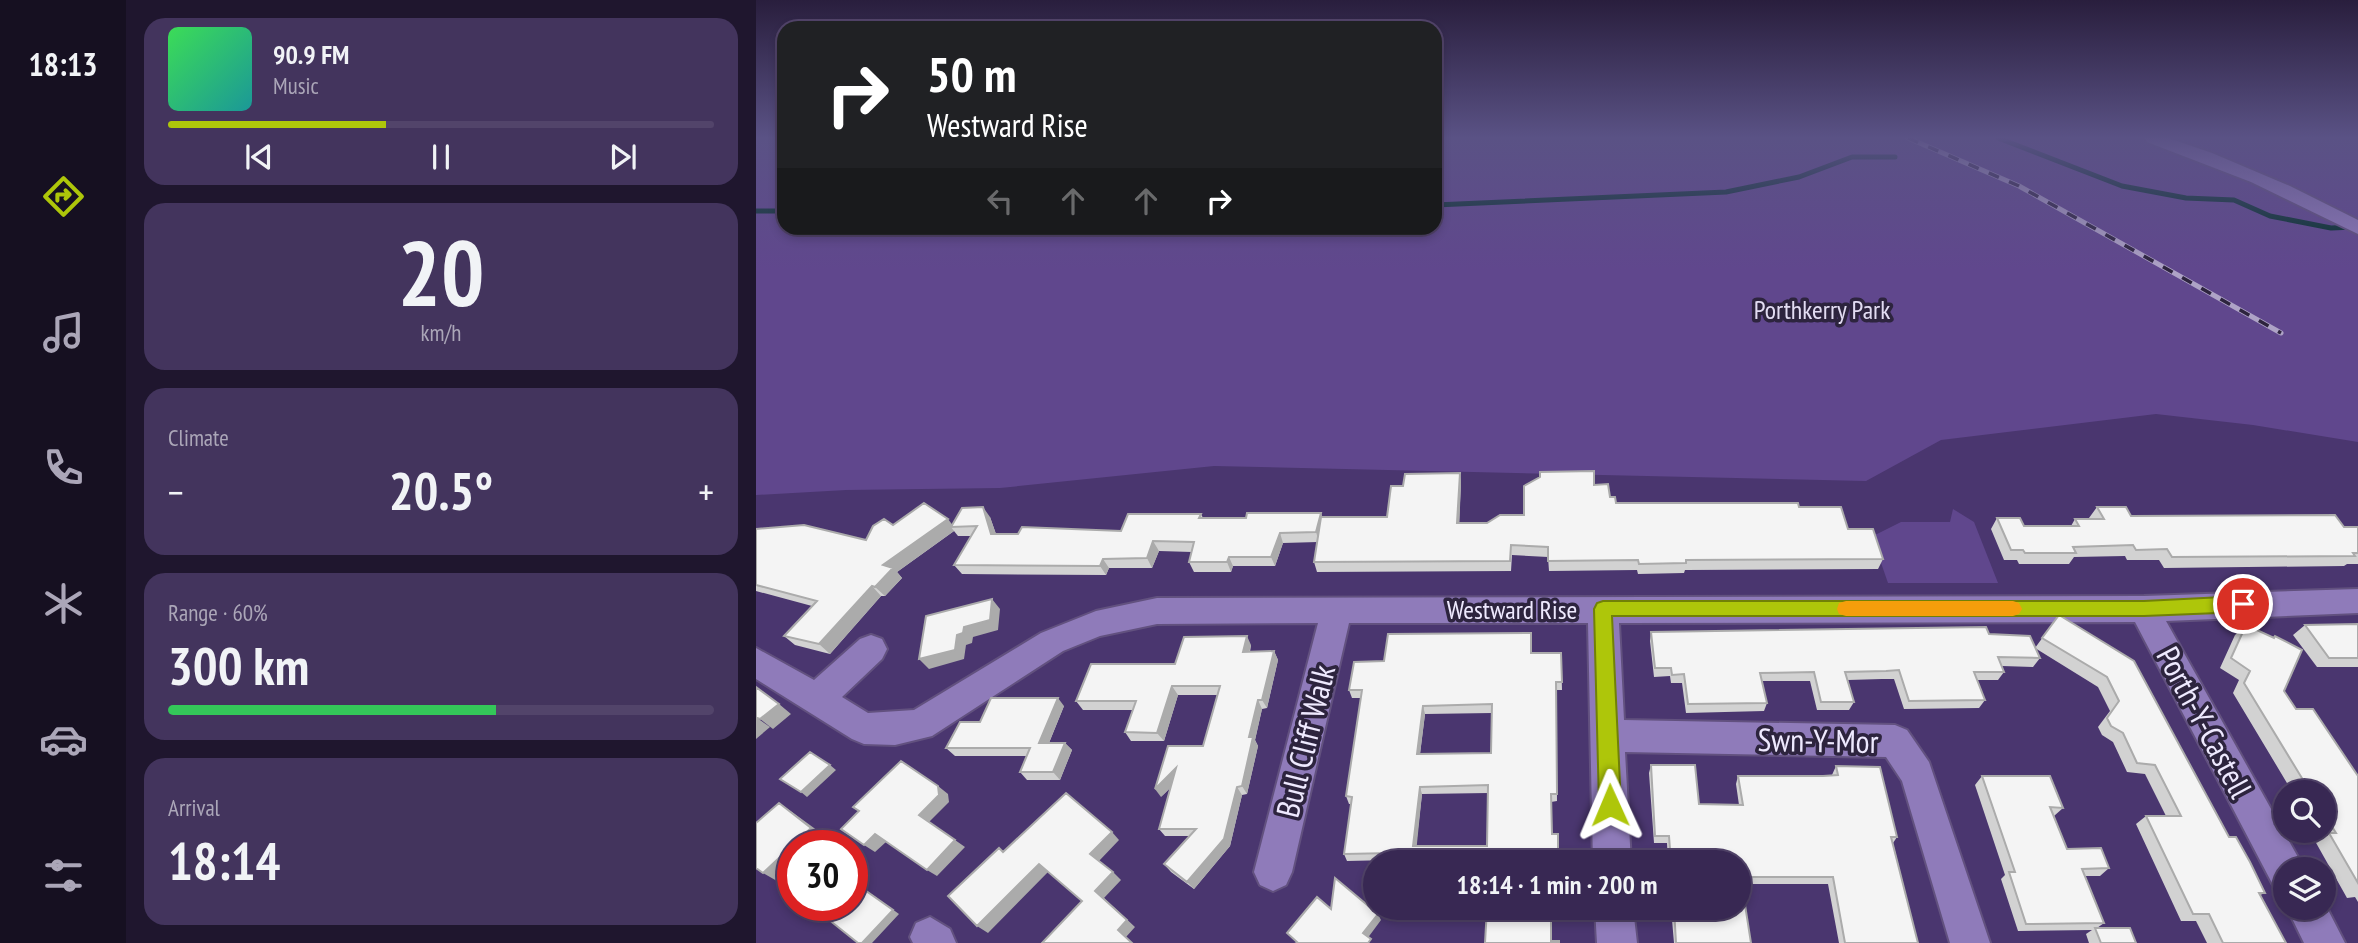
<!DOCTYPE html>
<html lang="en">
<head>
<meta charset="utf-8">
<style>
	:root { --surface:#382853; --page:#43345d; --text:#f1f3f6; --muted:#aba6b8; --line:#52446a; --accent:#aec60a }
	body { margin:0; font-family:"PT Sans Narrow",sans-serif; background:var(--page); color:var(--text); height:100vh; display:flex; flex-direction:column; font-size:26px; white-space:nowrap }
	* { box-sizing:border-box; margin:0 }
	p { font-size:23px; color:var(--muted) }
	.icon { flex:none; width:38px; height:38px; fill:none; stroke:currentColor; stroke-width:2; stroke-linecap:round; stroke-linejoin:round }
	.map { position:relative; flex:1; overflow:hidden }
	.panel { display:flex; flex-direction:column; gap:18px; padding:18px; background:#1f162e; width:630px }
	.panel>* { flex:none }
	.banner { position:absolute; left:21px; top:21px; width:665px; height:214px; border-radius:21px; box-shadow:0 4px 10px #0003,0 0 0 2px var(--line); background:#202124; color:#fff; overflow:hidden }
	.tools { position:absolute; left:1517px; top:780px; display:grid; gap:14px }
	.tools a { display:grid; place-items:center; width:63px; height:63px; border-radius:50%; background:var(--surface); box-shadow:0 4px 10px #0003,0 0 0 2px var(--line); font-size:35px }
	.speed { position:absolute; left:21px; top:830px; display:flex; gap:14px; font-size:35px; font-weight:700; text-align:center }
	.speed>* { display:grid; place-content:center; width:91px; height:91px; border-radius:50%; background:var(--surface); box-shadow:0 4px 10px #0003,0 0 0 2px var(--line); line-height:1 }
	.speed .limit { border:10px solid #d22; background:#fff; color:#111 }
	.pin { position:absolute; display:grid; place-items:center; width:60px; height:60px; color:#fff; margin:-30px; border:4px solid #fff; border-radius:50%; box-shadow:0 2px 7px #0007 }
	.me { position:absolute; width:77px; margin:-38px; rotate:359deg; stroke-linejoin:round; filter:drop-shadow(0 0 5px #0008) }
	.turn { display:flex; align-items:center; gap:24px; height:147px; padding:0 35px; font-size:32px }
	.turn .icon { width:91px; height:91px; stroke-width:2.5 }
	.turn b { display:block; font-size:49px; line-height:60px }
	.lanes { display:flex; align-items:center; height:66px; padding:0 35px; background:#0003; justify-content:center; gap:35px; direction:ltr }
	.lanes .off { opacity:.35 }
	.big { font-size:52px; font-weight:700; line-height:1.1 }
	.panel .tile { flex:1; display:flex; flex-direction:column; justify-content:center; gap:10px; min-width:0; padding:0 24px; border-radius:21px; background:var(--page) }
	.panel .dial { align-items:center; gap:0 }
	.dial b { font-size:91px; line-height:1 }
	.song { display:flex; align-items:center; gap:21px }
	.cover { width:84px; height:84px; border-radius:10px; background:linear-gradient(135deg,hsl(130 70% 55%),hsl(180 70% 35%)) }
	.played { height:7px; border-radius:4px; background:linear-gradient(90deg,var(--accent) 40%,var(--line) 40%) }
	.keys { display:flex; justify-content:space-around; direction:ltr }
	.heat { display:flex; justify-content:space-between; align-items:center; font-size:38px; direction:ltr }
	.charge { height:10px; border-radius:5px; background:linear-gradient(90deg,#34c759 60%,var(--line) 0) }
	.trip { position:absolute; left:607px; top:850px; width:388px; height:70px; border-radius:35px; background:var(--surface); box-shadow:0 4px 10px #0003,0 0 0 2px var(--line); font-weight:700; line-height:70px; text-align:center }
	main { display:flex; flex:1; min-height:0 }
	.tab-bar { display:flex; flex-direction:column; width:126px; justify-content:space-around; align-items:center; background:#161021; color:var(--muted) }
	.tab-bar .icon { width:49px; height:49px }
	.tab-bar .selected { color:var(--accent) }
	.tab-bar b { font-size:32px; color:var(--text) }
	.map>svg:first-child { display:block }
</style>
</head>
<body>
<main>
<nav class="tab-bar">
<b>18:13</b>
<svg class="icon selected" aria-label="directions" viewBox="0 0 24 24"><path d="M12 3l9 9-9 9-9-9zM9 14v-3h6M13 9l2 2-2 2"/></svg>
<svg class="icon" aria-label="music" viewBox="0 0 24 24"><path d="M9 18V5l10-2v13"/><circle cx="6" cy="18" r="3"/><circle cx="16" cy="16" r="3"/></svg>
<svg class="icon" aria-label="phone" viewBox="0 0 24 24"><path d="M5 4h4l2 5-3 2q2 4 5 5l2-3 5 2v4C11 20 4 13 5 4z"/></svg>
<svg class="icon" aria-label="climate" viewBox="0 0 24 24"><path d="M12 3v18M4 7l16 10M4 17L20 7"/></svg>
<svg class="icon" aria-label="car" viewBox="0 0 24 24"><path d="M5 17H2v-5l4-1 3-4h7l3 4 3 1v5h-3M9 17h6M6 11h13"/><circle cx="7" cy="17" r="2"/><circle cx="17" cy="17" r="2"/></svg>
<svg class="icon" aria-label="filters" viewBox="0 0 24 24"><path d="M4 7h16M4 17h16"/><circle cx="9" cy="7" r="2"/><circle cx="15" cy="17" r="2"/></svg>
</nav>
<section class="panel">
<div class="tile">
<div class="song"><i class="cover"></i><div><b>90.9 FM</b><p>Music</p></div></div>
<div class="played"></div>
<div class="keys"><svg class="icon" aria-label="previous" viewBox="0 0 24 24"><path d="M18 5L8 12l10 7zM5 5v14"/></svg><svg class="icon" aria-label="pause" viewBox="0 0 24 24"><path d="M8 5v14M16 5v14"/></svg><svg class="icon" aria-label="next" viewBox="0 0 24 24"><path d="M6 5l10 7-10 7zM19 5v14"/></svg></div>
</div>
<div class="tile dial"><b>20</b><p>km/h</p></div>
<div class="tile"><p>Climate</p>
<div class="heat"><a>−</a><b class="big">20.5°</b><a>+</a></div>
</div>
<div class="tile"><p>Range · 60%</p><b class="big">300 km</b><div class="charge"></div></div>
<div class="tile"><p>Arrival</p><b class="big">18:14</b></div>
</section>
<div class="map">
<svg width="1602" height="943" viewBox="0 0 1602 943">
	<rect width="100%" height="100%" fill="#4a366f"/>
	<path fill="#60478d" d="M 0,138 L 28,138 L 28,228 L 679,228 L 679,138 L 1602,138 L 1602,442 L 1497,425 L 1400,414 L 1185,440 L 1110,481 L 458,466 L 244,488 L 90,490 L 0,495 Z
		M 1197,509 L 1218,522 L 1242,583 L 1132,583 L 1115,534 L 1121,534 L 1145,522 L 1194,522 Z"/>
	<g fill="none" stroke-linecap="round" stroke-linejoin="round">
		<path stroke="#022f28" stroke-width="5" d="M 1242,138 L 1366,186 L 1430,198 L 1478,200 L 1514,216 L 1575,228 L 1598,227
			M 679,205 L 970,192 L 1043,177 L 1096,157 L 1139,157
			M 0,211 L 28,211"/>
		<defs>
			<path id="street" d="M 1389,138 L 1412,138 L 1456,153 L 1534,186 L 1602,220 L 1602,234 L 1495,182 L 1391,142 Z
				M 1602,589 L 1602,613 L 1410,621 L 1543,859 L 1548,870 L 1530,870 L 1530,891 L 1517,885 L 1379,622 L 863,623 L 868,720 L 1139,725 L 1151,730 L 1173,762 L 1234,943 L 1194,943 L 1146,781 L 1130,757 L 869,752 L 875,863 L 837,863 L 832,623 L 593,623 L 536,872 L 530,885 L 517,891 L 504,885 L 498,872 L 562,623 L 401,624 L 344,636 L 307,651 L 176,736 L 139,745 L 108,744 L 96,739 L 0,679 L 0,648 L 58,680 L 104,639 L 115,635 L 126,639 L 131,649 L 126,659 L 86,697 L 112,713 L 158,710 L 285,633 L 340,611 L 401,598 L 1388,596 Z
				M 1568,902 L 1589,943 L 1548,943 L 1531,908 L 1568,908 Z
				M 839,908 L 877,908 L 881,943 L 841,943 Z
				M 174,917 L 194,929 L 200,943 L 157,943 L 154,937 L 160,923 Z"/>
		</defs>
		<use href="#street" stroke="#62517f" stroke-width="4"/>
		<use href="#street" fill="#8f7bba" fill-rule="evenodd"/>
		<defs>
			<path id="rail" d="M 1152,138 L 1263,186 L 1525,333"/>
		</defs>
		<use href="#rail" stroke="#aea3c6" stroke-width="5"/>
		<use href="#rail" stroke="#2d243e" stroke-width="3.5" stroke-dasharray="11" stroke-linecap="butt"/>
	</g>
	<path fill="#d2d2d2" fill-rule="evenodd" d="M 704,473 L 705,483 L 703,523 L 731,523 L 768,515 L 838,485 L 854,497 L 860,503 L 1043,507 L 1092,529 L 1127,559 L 1122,569 L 929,570 L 928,573 L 882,574 L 881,570 L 793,571 L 792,557 L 756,555 L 755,571 L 561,572 L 558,562 L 562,542 L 527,543 L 519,566 L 477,566 L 475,572 L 438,572 L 433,562 L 436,552 L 403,551 L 396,568 L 353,568 L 350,575 L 206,574 L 198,565 L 215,536 L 202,536 L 198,531 L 141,572 L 146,578 L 129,596 L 125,596 L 74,654 L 39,645 L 28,636 L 56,606 L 0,591 L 0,529 L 110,540 L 137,525 L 196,525 L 234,517 L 240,534 L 365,531 L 445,514 L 447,518 L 490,518 L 565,513 L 566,517 L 631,517 L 647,486 Z
		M 1341,507 L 1375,516 L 1602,527 L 1602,564 L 1591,564 L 1588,566 L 1408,568 L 1403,560 L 1371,560 L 1369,556 L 1318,557 L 1313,564 L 1263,564 L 1261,560 L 1248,560 L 1235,529 L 1241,518 L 1268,526 L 1315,526 L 1319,519 L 1334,519 L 1333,518 Z
		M 1303,615 L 1473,837 L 1509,893 L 1504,895 L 1530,943 L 1451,943 L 1440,921 L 1425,921 L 1380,824 L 1390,816 L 1410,816 L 1389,774 L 1371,772 L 1357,742 L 1346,735 L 1342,727 L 1354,711 L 1342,687 L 1279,648 L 1284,658 L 1277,667 L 1246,666 L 1248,672 L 1242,680 L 1221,680 L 1229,700 L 1223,708 L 1148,709 L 1138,679 L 1126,679 L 1092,680 L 1098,702 L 1093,710 L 1061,710 L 1054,681 L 1006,681 L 1011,703 L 1008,711 L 930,713 L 926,683 L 915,683 L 914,676 L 898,677 L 894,641 L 895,632 L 1233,634 L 1279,648 Z
		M 1602,624 L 1602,667 L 1561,667 L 1537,635 L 1549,625 Z
		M 1490,625 L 1517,638 L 1519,636 L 1528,691 L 1540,709 L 1602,776 L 1602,902 L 1599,897 L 1591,898 L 1559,841 L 1564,838 L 1560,831 L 1568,831 L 1568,793 L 1537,793 L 1477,693 L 1483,680 L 1464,668 L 1479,635 Z
		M 495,645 L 494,652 L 518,651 L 522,660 L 511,708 L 506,709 L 499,740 L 502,746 L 491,794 L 486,795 L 474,846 L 438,889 L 415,872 L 408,864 L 433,836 L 409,836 L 403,829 L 414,788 L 405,797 L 447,746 L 461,695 L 422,695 L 408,741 L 375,741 L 369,732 L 377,710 L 327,710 L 320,701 L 419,664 Z
		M 775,653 L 805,653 L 806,690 L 800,690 L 801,801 L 795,802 L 796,834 L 802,863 L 635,860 L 591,861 L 588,854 L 595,804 L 593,804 L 590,796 L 605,698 L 596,698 L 593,690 L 628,661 ZM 736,713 L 735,753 L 664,754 L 669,714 ZM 732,793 L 731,846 L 660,846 L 666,794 Z
		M 308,706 L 293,743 L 309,743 L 316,750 L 304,780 L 271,780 L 264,772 L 271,756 L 199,756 L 190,748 L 224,722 Z
		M 895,765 L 943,804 L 983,805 L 980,784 L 982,776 L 1067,776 L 1076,775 L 1080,766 L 1141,837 L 1137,843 L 1162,943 L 1083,943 L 1072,884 L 993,884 L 994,892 L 990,899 L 988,899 L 995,943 L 918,943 L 915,908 L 984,908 L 984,863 L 912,863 L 911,843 L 898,843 L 893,773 Z
		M 1226,776 L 1307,808 L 1298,816 L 1311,849 L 1353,868 L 1344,876 L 1329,876 L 1348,923 L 1341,928 L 1380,943 L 1333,943 L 1330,934 L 1336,930 L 1262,931 L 1245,879 L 1249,875 L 1219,785 Z
		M 628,908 L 674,908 L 673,915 L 631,913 Z"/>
	<path fill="#ababab" d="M 704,473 L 705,483 L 703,533 L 701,523 Z
		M 227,507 L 234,517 L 243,543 L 235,534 Z
		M 565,513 L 568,522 L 563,542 L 560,532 Z
		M 192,519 L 198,527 L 195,527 L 198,531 L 141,572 L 146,578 L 129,596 L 119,587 L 127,565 Z
		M 524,533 L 527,543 L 519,566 L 515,557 Z
		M 397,541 L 403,551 L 396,568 L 391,558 Z
		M 473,557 L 477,566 L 475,572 L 471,562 Z
		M 347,559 L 353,568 L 350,575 L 344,566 Z
		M 116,586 L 125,596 L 74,654 L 63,644 Z
		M 236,599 L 244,609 L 242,630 L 217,637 L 216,643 L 210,645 L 208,659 L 173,669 L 163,659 L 201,635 Z
		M 491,636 L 495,645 L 491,661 L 487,652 Z
		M 518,651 L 522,660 L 511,708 L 506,700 Z
		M 416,686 L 422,695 L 408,741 L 401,733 Z
		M 302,698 L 308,706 L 290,750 L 283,743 Z
		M 502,700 L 506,709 L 499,740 L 502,746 L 491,794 L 486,786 L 493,737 Z
		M 23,704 L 35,714 L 17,729 L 4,719 Z
		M 667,706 L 669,714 L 663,762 L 661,754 Z
		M 1,718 L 14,727 L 0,739 L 0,719 Z
		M 309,743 L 316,750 L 304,780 L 297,772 Z
		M 74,765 L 80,770 L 51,797 L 45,792 Z
		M 420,768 L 426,776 L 405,797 L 399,789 Z
		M 182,786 L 192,794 L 193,802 L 173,822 L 163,815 Z
		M 481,787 L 486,795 L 474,846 L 438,889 L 431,882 Z
		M 664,787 L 666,794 L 660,853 L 657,846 Z
		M 23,803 L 36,812 L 69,836 L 59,845 L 37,845 L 37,866 L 21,881 L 7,873 Z
		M 356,832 L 363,840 L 343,861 L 334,854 Z
		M 119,834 L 130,842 L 119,852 L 108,845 Z
		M 199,840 L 209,847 L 181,876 L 171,870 Z
		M 283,864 L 293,871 L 232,933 L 221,926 Z
		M 357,872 L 365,880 L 348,898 L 379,927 L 370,937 L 362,930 L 339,891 Z
		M 96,880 L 143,914 L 116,943 L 106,943 Z
		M 622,914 L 625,920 L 611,939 L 607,933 Z"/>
	<path fill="#f4f4f4" stroke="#ababab" stroke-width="2" fill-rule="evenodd" d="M 838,471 L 838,485 L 852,484 L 854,497 L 859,497 L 860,503 L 1042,503 L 1043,507 L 1085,507 L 1092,529 L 1117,529 L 1127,559 L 930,560 L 930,563 L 883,564 L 882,560 L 792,561 L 792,547 L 755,545 L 754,561 L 558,562 L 565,517 L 631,517 L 635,486 L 647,486 L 649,474 L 704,473 L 701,523 L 731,523 L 744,515 L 768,515 L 768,486 L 784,477 L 784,472 Z
		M 168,503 L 192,519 L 127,565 L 137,568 L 119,587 L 116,586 L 63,644 L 28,636 L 61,601 L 0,585 L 0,529 L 48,525 L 110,540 L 117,526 L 128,519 L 137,525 Z
		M 227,507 L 235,534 L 262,534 L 266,527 L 365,531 L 372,514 L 445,514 L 443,518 L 490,518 L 491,513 L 565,513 L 560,532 L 524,533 L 515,557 L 473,557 L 471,562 L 433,562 L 438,542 L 397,541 L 391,558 L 347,559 L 344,566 L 198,565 L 221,526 L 195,527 L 206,508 Z
		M 1341,507 L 1370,507 L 1375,516 L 1579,515 L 1588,527 L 1602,527 L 1602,553 L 1597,553 L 1599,556 L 1416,557 L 1411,549 L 1380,550 L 1377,545 L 1317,547 L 1320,553 L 1269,553 L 1267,550 L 1255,550 L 1241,518 L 1264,518 L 1268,526 L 1323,526 L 1319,519 L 1348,519 Z
		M 236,599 L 234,620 L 208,627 L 207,633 L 201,635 L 199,650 L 163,659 L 170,616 Z
		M 1303,615 L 1378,661 L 1473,837 L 1480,837 L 1494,862 L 1509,893 L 1503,893 L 1530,943 L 1467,943 L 1453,914 L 1437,914 L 1390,816 L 1425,816 L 1399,765 L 1381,763 L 1367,733 L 1355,726 L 1351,718 L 1363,701 L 1351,677 L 1286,638 Z
		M 1602,624 L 1602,658 L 1573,658 L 1549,625 Z
		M 1490,625 L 1518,638 L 1519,636 L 1546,650 L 1528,691 L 1540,709 L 1557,709 L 1602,776 L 1602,883 L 1573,833 L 1580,833 L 1568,814 L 1568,793 L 1555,793 L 1488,683 L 1494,671 L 1475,658 Z
		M 1230,627 L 1233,634 L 1274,636 L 1284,658 L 1242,657 L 1248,672 L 1218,672 L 1229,700 L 1153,701 L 1143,670 L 1130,671 L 1089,672 L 1098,702 L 1065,702 L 1058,672 L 1004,673 L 1011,703 L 932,704 L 928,674 L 916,675 L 915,668 L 899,668 L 895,632 Z
		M 775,633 L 775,653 L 805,653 L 806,682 L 800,682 L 801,794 L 795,794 L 796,834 L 802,834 L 802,863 L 634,863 L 636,853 L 588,854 L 596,797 L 590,796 L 606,690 L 593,690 L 598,662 L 628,661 L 632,634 ZM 736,704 L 735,753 L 661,754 L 667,706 ZM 732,785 L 731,846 L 657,846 L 664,787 Z
		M 491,636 L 487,652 L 518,651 L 506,700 L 502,700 L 493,737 L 497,737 L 486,786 L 481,787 L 468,839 L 431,882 L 408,864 L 440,829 L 403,829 L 420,768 L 399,789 L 412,746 L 447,746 L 464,686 L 416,686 L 401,733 L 369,732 L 380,701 L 320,701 L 335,664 L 419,664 L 428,637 Z
		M 0,687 L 23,704 L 4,719 L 1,718 L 0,719 Z
		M 235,698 L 302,698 L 283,743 L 309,743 L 297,772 L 264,772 L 274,748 L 190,748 L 204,722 L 224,722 Z
		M 54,752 L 74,765 L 45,792 L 24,779 Z
		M 145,761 L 182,786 L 183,795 L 163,815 L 199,840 L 171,870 L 119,834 L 108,845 L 85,829 L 103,811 L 97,807 Z
		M 895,765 L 939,765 L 943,804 L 987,805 L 982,776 L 1067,776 L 1082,775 L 1080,766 L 1124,767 L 1141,837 L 1135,837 L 1162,943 L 1089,943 L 1077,877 L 992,877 L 994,892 L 987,892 L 995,943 L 920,943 L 918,908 L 984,908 L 984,863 L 915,863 L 913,836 L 899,836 Z
		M 1226,776 L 1294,776 L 1307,808 L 1294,807 L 1311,849 L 1345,848 L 1353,868 L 1326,869 L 1348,923 L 1270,924 L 1253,872 L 1259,872 Z
		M 310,793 L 356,832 L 334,854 L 357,872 L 339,891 L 371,920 L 362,930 L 376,943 L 286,943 L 326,901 L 283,864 L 221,926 L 192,896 L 243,848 L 247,852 Z
		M 23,803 L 55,828 L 7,873 L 0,868 L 0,823 Z
		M 579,878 L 622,914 L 607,933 L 615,939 L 612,943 L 540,943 L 541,942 L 531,933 L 561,897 L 575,909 Z
		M 96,881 L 137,910 L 106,943 L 102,943 L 62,911 L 68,905 L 96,905 Z
		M 731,908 L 795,908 L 795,941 L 803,941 L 803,943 L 729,943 Z
		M 1339,928 L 1374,928 L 1380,943 L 1345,943 Z"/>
	<linearGradient id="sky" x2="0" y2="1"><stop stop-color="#291e3d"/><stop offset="0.51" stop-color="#5a5285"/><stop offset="1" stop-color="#5a5285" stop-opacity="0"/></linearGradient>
	<rect width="1602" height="270" fill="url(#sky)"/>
	<path fill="#aec60a" stroke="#718106" stroke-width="2" d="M 1487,596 L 1493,599 L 1496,604 L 1493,609 L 1487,612 L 1388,616 L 856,616 L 865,805 L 862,812 L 854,816 L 847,812 L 843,805 L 838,609 L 841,603 L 847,601 L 1388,601 Z"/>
	<path fill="#f59e0b" d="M 1090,601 L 1257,601 L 1263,603 L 1266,609 L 1263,614 L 1257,616 L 1090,616 L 1083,614 L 1081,609 L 1083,603 Z"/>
	<g text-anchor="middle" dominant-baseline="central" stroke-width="7" stroke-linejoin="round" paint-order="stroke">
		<g font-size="26" fill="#e2dcf2" stroke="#2d243e">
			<text x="1066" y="309">Porthkerry Park</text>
		</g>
		<g font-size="26" fill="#eee9fe" stroke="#2d243e">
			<text x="756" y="609">Westward Rise</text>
		</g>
		<g font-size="32" fill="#eee9fe" stroke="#2d243e">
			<text transform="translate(1449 722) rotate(62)">Porth-Y-Castell</text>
			<text transform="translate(1062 740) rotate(1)">Swn-Y-Mor</text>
			<text transform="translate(549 741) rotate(-76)">Bull Cliff Walk</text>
		</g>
	</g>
</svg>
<div class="tools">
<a><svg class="icon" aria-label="search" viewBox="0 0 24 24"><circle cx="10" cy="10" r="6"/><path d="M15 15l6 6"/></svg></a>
<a><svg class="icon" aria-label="layers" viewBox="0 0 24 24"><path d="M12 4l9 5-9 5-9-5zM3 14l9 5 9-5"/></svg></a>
</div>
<div class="speed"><div class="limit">30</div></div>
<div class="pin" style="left:1487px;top:604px;background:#d93025"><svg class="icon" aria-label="arrive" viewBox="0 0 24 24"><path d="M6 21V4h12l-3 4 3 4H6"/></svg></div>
<svg class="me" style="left:854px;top:805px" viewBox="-20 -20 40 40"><path d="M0-17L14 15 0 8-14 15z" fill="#aec60a" stroke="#fff" stroke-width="4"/></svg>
<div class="trip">18:14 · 1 min · 200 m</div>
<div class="banner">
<div class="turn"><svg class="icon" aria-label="right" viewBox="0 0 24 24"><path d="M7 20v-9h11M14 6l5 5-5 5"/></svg><div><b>50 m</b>Westward Rise</div></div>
<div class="lanes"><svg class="icon off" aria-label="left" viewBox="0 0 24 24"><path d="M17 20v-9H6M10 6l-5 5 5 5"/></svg><svg class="icon off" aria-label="ahead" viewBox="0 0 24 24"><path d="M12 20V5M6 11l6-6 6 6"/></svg><svg class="icon off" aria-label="ahead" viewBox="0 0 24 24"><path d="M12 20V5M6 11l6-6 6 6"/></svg><svg class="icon" aria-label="right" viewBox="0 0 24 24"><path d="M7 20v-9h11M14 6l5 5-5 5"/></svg></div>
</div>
</div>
</main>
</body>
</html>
